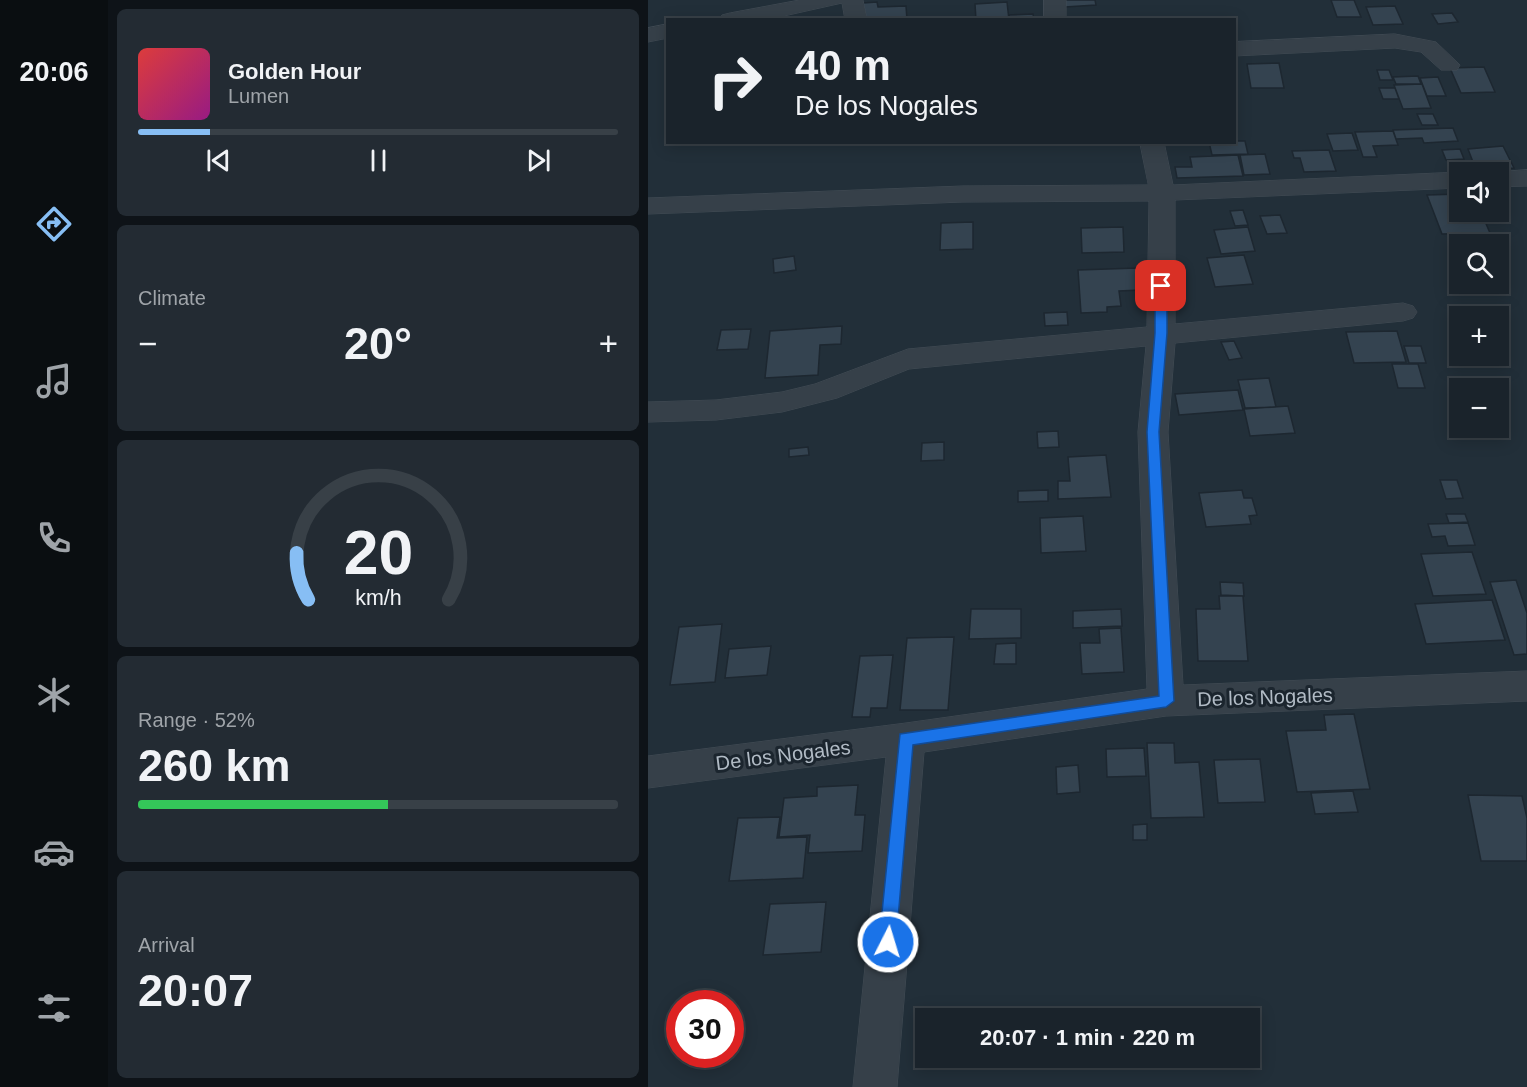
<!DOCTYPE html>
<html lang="en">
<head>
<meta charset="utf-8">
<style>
	:root { --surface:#1a232b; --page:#232b33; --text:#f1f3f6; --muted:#9fa4a9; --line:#384047; --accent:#87bef4 }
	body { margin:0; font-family:Arial,sans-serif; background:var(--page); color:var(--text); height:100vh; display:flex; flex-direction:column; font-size:22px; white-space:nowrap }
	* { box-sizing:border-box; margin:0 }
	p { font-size:20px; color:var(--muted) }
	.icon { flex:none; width:33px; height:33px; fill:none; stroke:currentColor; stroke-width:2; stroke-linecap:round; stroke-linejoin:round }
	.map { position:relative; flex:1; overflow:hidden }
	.details { display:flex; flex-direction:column; gap:9px; padding:9px; background:#0e1318; width:540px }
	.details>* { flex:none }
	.hud { position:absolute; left:18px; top:18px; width:570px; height:126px; border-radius:0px; box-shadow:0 3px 15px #0003,0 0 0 2px var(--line); background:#1a232b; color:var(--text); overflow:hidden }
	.tools { position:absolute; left:801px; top:162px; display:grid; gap:12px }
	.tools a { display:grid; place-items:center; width:60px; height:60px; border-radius:0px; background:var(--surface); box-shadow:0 3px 15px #0003,0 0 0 2px var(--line); font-size:30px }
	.speed { position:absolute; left:18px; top:990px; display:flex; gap:12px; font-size:30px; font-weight:700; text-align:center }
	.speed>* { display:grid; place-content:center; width:78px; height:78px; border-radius:50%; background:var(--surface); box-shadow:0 3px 15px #0003,0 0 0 2px var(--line); line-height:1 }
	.speed .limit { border:9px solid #d22; background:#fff; color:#111 }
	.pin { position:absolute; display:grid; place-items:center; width:51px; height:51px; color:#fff; margin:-26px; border-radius:12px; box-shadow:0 3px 9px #0006 }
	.me { position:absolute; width:66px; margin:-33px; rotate:5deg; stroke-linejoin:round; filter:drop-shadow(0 0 4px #0008) }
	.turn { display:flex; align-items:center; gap:21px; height:126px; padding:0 30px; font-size:27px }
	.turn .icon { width:78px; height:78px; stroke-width:2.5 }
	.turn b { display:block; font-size:42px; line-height:51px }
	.big { font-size:45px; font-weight:800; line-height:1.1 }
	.details .tile { flex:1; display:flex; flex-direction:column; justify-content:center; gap:9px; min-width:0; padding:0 21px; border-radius:9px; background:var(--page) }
	.details .dial { align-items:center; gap:0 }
	.dial svg { height:156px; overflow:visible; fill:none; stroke:var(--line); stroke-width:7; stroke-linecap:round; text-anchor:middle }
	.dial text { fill:var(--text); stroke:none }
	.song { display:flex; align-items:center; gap:18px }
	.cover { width:72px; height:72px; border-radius:9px; background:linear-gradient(135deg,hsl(0 70% 55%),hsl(310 70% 35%)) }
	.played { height:6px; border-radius:3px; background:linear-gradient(90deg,var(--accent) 15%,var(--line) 15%) }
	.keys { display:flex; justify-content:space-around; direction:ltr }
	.heat { display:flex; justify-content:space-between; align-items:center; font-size:33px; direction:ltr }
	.charge { height:9px; border-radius:4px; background:linear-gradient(90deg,#34c759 52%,var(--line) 0) }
	.trip { position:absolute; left:267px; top:1008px; width:345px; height:60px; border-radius:0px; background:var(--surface); box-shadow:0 3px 15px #0003,0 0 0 2px var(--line); font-weight:800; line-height:60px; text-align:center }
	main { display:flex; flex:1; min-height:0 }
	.tabs { display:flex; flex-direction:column; width:108px; justify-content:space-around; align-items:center; background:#0a0e11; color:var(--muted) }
	.tabs .icon { width:42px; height:42px }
	.tabs .current { color:var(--accent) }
	.tabs b { font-size:27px; color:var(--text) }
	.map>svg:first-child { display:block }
</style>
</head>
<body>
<main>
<nav class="tabs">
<b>20:06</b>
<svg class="icon current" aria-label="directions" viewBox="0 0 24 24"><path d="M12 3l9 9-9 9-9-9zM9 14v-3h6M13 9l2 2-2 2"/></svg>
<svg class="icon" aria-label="music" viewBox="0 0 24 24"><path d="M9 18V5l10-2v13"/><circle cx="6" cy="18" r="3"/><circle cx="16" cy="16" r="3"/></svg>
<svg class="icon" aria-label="phone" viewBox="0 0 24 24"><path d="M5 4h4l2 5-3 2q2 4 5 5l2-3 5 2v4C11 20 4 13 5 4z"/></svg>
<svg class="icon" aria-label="climate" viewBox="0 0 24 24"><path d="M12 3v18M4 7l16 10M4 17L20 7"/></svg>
<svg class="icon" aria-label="car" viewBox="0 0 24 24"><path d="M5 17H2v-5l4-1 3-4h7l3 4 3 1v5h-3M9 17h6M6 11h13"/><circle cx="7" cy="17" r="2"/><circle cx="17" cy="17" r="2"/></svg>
<svg class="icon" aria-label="filters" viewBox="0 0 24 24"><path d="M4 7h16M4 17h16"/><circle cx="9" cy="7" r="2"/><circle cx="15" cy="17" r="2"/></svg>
</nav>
<section class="details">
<div class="tile">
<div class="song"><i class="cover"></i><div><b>Golden Hour</b><p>Lumen</p></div></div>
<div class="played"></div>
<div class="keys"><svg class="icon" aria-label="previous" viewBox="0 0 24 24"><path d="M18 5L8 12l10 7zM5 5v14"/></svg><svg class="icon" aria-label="pause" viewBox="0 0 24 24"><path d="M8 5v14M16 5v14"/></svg><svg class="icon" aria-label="next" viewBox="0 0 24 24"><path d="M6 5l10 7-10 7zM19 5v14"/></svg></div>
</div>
<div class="tile"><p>Climate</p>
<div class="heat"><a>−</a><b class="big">20°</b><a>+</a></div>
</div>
<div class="tile dial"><svg viewBox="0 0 100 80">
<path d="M14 69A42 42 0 1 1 86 69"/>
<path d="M14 69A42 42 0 0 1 8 45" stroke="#87bef4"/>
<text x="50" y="56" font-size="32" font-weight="700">20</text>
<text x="50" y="72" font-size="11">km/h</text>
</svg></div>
<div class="tile"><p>Range · 52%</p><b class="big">260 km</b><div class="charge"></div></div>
<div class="tile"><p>Arrival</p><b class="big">20:07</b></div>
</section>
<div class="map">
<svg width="879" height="1087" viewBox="0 0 879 1087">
	<rect width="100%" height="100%" fill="#222f39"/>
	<path fill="#344350" stroke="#1d2730" stroke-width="1.5" d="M 416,0 L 447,0 L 448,5 L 417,7 Z
		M 683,0 L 706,0 L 713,17 L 689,17 Z
		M 229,2 L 230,7 L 258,6 L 259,20 L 215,20 L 215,3 Z
		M 359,2 L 361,20 L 328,20 L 327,4 Z
		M 747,6 L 755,24 L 725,25 L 718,7 Z
		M 804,13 L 810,22 L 790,24 L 784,14 Z
		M 385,14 L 386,20 L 362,20 L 361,15 Z
		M 631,63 L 636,88 L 603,88 L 599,64 Z
		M 836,67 L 847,92 L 813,93 L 802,68 Z
		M 729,70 L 741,70 L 745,80 L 732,80 Z
		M 770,76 L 773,84 L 748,84 L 745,77 Z
		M 790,77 L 798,96 L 779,96 L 772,78 Z
		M 774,84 L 783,108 L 755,109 L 746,85 Z
		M 731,88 L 747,88 L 751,99 L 735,99 Z
		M 769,114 L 785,114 L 790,125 L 774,125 Z
		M 805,128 L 810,141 L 776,143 L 774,138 L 748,139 L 745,130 Z
		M 745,131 L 750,145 L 725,146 L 729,157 L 715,157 L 707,132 Z
		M 704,133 L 710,150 L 685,151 L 679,134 Z
		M 586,141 L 597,141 L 600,154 L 564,155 L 561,142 Z
		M 855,146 L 866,168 L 828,170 L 820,149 Z
		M 812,149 L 816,159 L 798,160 L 794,150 Z
		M 681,150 L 688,171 L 656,172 L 652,158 L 646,158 L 644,151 Z
		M 617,154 L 622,174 L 596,175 L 592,155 Z
		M 590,155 L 595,176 L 529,178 L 527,167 L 544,167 L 542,157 Z
		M 812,194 L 812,212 L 833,212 L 842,233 L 794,234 L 779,195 Z
		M 595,210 L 600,225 L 587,226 L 582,211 Z
		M 632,215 L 639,233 L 619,234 L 612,216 Z
		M 325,222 L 325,249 L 292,250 L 293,223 Z
		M 475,227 L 476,252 L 434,253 L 433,228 Z
		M 600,227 L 607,251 L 573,254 L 566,230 Z
		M 596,255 L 605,284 L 567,287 L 559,258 Z
		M 146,256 L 148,270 L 126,273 L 125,259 Z
		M 490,268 L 493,290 L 471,291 L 473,306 L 459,307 L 459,312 L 433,313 L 430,270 Z
		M 419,312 L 420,325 L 397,326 L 396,313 Z
		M 194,326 L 193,344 L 172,345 L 170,375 L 117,378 L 122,331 Z
		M 103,329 L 100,349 L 69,350 L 73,330 Z
		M 749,331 L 758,362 L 706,363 L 698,332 Z
		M 586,341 L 594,358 L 581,360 L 573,342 Z
		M 756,346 L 773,346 L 778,363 L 761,363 Z
		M 744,364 L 770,364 L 777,388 L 750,388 Z
		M 621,378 L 628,407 L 597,408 L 590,380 Z
		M 590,390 L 595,410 L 531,415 L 527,394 Z
		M 640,406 L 647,433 L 602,436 L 596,409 Z
		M 410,431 L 411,447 L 390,448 L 389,432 Z
		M 296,442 L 296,460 L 273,461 L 274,443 Z
		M 160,447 L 161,455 L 141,457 L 141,449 Z
		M 458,455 L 463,497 L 410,499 L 410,481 L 422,481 L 420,457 Z
		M 792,480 L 809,480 L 815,498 L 798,499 Z
		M 400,490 L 400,501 L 370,502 L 370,491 Z
		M 594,490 L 596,498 L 604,498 L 609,515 L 601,516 L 603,524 L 558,527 L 551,493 Z
		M 798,514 L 817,514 L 820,522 L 801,523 Z
		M 435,516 L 438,551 L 393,553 L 392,518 Z
		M 820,523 L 827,545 L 800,546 L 797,536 L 784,537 L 780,524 Z
		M 824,552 L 838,594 L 785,596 L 773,554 Z
		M 868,580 L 879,613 L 879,654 L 866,655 L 842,582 Z
		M 572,582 L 595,583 L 596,596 L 573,595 Z
		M 571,596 L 595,596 L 600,661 L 550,661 L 548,609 L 572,609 Z
		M 844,600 L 857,640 L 778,644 L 767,604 Z
		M 323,609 L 373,609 L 373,638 L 321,639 Z
		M 473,609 L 474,626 L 425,628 L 425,611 Z
		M 74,624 L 67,682 L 22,685 L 31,627 Z
		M 473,628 L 476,672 L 434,674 L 432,643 L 452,643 L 451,629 Z
		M 306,637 L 300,710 L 252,710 L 259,638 Z
		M 368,643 L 368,664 L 346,664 L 348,644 Z
		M 123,646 L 119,675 L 77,678 L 81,649 Z
		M 245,655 L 239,708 L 223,708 L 222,717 L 204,717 L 212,656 Z
		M 706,714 L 722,789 L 649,792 L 638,731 L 678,730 L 676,715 Z
		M 499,743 L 526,743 L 527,763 L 551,762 L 556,817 L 503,818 Z
		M 496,748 L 498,776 L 459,777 L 458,749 Z
		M 612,759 L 617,802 L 570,803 L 566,760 Z
		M 430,765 L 432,792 L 409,794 L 408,767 Z
		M 210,785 L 207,815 L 217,815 L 214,851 L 160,853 L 162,835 L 131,837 L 136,798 L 169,796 L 169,787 Z
		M 705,791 L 710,812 L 667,814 L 663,793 Z
		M 820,795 L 874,796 L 879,818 L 879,861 L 833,861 Z
		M 132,817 L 129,838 L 159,837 L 155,878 L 81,881 L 90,818 Z
		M 499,824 L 499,840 L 485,840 L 485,825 Z
		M 178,902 L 173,952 L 115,955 L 122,904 Z"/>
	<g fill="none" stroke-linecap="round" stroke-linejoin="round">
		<defs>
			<path id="minor" d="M 152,0 L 215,0 L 219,20 L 197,20 L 194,3 L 118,20 L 71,20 L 74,15 L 82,13 Z
				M 396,0 L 418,0 L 418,20 L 396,20 Z
				M 20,24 L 20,38 L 0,42 L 0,28 Z
				M 747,34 L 788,42 L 812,65 L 809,70 L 793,70 L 773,52 L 747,48 L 586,56 L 586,42 Z
				M 492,142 L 516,142 L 525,185 L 812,172 L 812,188 L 527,200 L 527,324 L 755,303 L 765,306 L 769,312 L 765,318 L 755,321 L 527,343 L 520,432 L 535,685 L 879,671 L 879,701 L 518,716 L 276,752 L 249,1087 L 205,1087 L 238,757 L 0,788 L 0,756 L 258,723 L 499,689 L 490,432 L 498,346 L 261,369 L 189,398 L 134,412 L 68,420 L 0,422 L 0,402 L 68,400 L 134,392 L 167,384 L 260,349 L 499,327 L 501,201 L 315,202 L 0,214 L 0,198 L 315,186 L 500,185 Z
				M 879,170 L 879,186 L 850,187 L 850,172 L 846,172 Z"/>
		</defs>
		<use href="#minor" stroke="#424c55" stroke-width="1"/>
		<use href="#minor" fill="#364049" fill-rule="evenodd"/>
	</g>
	<path fill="#1a73e8" stroke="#114b97" stroke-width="1.5" d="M 513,283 L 519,286 L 519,333 L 511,432 L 526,701 L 518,707 L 265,745 L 248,942 L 246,947 L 240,950 L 233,947 L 231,942 L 252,734 L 511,696 L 499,432 L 507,333 L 507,286 Z"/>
	<g text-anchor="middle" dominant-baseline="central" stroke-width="6" stroke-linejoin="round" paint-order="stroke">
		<g font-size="20" fill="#b1bbc5" stroke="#1b252e">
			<text transform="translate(617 697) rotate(-2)">De los Nogales</text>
			<text transform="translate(135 755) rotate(-7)">De los Nogales</text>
		</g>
	</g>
</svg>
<div class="tools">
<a><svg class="icon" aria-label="sound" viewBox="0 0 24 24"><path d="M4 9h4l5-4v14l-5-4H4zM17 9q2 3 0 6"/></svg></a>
<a><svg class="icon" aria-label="search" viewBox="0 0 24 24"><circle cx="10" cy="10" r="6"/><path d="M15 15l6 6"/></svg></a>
<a>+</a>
<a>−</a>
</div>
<div class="speed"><div class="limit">30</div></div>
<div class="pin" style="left:513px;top:286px;background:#d93025"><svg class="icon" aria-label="arrive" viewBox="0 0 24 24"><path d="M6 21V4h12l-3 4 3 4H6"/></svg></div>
<svg class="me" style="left:240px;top:942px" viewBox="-20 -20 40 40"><circle r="17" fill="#1a73e8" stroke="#fff" stroke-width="3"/><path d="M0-11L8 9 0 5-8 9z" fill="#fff"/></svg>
<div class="trip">20:07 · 1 min · 220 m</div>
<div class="hud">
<div class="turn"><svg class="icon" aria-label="right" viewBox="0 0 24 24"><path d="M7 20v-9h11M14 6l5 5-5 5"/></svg><div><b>40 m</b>De los Nogales</div></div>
</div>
</div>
</main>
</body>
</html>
